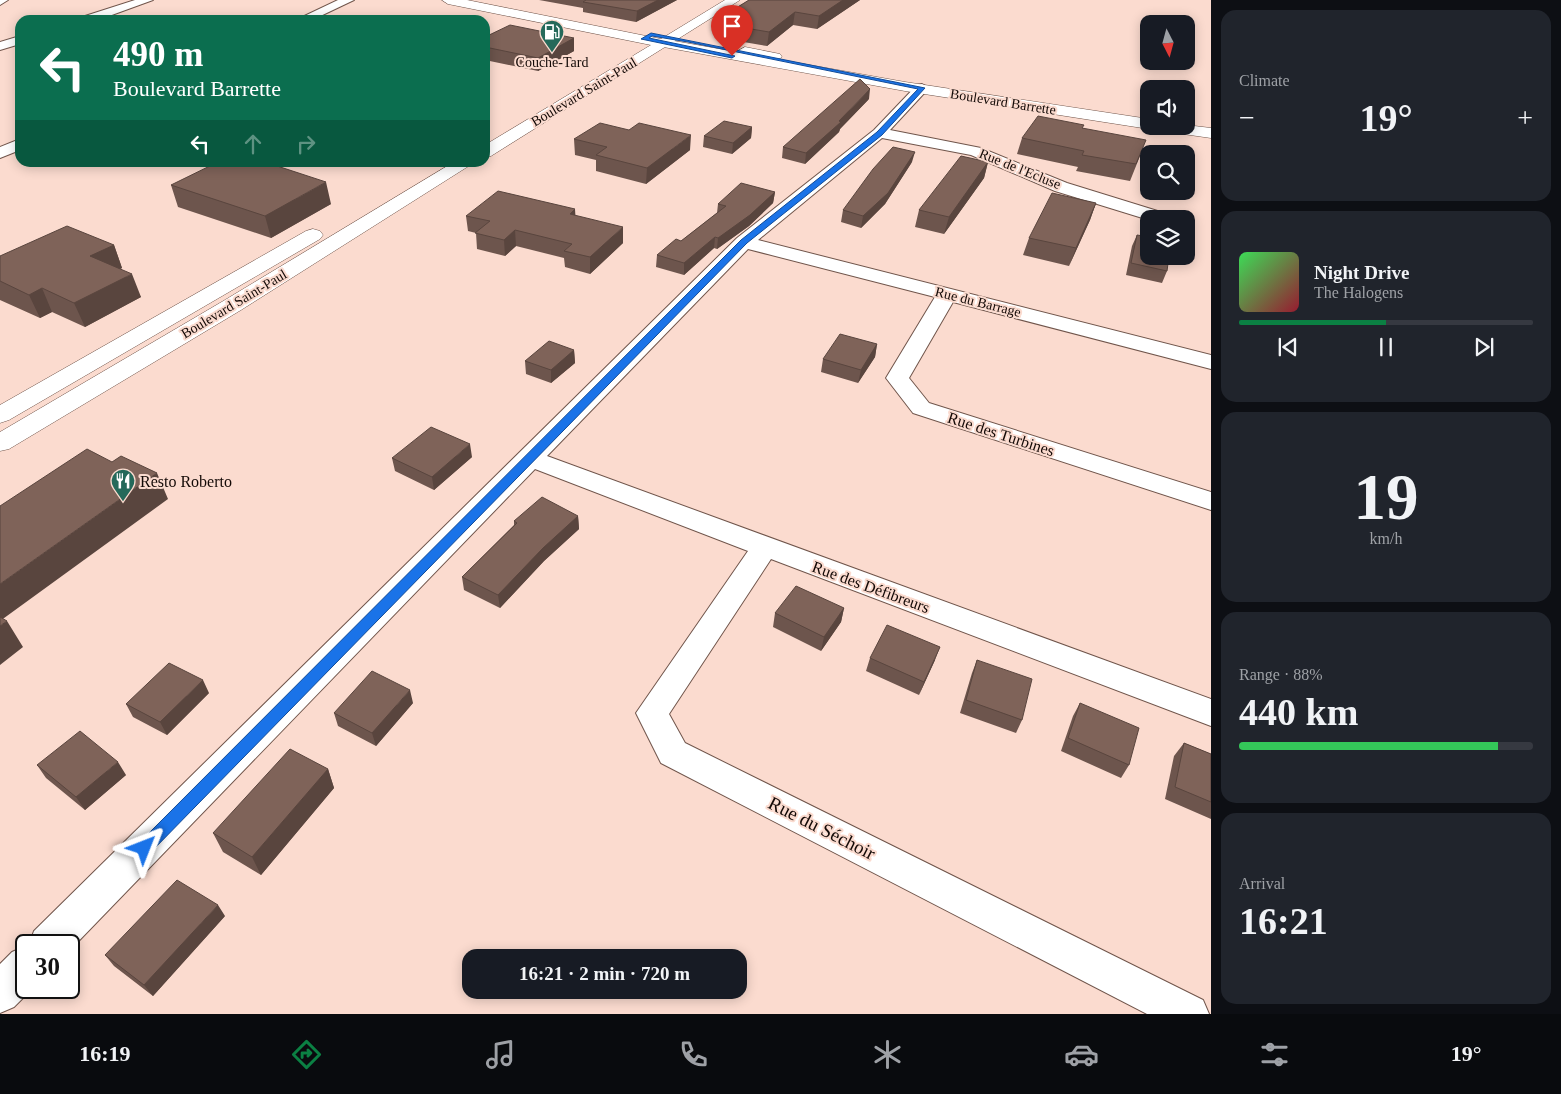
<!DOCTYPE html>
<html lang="en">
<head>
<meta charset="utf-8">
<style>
	:root { --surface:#171b24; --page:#20242c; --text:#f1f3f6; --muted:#9ea1a6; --line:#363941; --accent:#0b8043 }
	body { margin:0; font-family:Georgia,serif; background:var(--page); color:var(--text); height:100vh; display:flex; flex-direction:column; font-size:19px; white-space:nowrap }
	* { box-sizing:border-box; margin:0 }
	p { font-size:16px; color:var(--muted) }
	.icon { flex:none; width:28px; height:28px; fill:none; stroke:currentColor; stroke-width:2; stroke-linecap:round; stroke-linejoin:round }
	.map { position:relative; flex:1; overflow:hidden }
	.sheet { display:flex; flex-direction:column; gap:10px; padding:10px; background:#0d0f14; width:350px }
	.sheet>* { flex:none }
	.guide { position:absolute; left:15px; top:15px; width:475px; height:152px; border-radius:15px; box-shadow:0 2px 12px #0003; background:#0b6e4f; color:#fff; overflow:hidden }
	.needle { width:32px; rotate:174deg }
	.controls { position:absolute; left:1140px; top:15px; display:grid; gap:10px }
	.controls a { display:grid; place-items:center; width:55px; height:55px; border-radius:10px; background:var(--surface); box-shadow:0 2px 12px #0003; font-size:25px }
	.speed { position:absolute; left:15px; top:934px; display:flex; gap:10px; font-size:25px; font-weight:700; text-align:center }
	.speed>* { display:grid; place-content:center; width:65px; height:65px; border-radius:50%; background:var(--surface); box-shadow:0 2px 12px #0003; line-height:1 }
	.speed .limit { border:2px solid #111; border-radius:8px; background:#fff; color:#111 }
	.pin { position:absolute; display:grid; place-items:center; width:42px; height:42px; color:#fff; margin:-51px -21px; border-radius:50% 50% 50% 0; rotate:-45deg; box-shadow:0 0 5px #0007 }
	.pin .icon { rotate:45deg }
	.me { position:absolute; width:55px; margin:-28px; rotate:45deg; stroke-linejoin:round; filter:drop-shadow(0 0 4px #0008) }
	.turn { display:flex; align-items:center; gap:18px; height:105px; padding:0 15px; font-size:22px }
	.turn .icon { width:65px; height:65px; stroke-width:2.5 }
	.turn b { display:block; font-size:35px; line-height:42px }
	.lanes { display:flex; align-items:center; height:48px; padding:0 15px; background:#0003; justify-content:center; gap:25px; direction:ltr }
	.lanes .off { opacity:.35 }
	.big { font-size:38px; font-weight:700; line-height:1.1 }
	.sheet .card { flex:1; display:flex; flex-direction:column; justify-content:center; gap:8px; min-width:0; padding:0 18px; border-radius:15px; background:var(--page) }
	.sheet .dial { align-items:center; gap:0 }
	.dial b { font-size:65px; line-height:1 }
	.song { display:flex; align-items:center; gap:15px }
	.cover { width:60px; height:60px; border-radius:8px; background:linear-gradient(135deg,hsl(130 70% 55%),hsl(350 70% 35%)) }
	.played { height:5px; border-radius:2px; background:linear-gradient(90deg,var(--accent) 50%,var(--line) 50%) }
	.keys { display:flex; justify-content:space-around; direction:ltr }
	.heat { display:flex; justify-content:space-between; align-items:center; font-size:28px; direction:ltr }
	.charge { height:8px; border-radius:4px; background:linear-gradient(90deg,#34c759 88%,var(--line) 0) }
	.trip { position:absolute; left:462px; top:949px; width:285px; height:50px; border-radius:15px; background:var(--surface); box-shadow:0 2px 12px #0003; font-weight:700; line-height:50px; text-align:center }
	.menu { display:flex; height:80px; justify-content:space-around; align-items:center; background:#090b0e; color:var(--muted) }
	.menu .icon { width:35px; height:35px }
	.menu .current { color:var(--accent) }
	.menu b { font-size:22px; color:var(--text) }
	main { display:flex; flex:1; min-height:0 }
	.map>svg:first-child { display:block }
</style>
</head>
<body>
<main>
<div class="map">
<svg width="1211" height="1014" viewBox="0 0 1211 1014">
	<rect width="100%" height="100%" fill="#fbdbcf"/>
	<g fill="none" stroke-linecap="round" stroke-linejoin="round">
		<defs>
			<path id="minor" d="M 0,0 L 8,0 L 0,5 Z
				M 135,0 L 153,0 L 98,20 L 80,20 L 82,17 Z
				M 338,0 L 354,0 L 312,20 L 296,20 Z
				M 20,36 L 20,44 L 0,50 L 0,42 Z
				M 922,84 L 929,88 L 890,130 L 981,148 L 1067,183 L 1164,213 L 1167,217 L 1149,220 L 1055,191 L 971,155 L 882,138 L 758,240 L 1211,355 L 1211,369 L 953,302 L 909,378 L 929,403 L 1211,492 L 1211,510 L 913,413 L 886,378 L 935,297 L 748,249 L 547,456 L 1211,699 L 1211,726 L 771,559 L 669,714 L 685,743 L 1203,1000 L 1209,1014 L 1147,1014 L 661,763 L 636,713 L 748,551 L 535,469 L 69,951 L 69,945 L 29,945 L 34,931 L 737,238 L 874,130 L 917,85 Z
				M 20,139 L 20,150 L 0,158 L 0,147 Z
				M 26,946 L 26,988 L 33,988 L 14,1007 L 0,1013 L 0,964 L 12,952 Z"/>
			<path id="tertiary" d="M 663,39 L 905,82 L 1149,119 L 1149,126 L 1186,125 L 1211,128 L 1211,138 L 1162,131 L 1155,127 L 1149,129 L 905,91 L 658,46 L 656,43 Z"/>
			<path id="secondary" d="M 442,0 L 467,0 L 661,39 L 725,0 L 740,0 L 491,156 L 485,157 L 485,145 L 651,45 L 448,4 Z
				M 745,47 L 780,54 L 782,57 L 775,61 L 740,54 L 738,51 Z
				M 454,162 L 475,162 L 241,310 L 9,449 L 0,451 L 0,432 L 225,300 Z
				M 313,229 L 320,231 L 323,235 L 320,239 L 9,420 L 0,423 L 0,405 L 306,231 Z"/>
		</defs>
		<use href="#minor" stroke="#70554b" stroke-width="2"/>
		<use href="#tertiary" stroke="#70554b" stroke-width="1"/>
		<use href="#secondary" stroke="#70554b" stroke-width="1"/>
		<use href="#minor" fill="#fff" fill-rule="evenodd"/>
		<use href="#tertiary" fill="#fff" fill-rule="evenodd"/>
		<use href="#secondary" fill="#fff" fill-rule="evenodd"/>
	</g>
	<path fill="#6d554d" d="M 539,0 L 677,0 L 636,22 L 583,12 L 583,8 Z
		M 749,0 L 860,0 L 817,29 L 793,25 L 767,46 L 726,39 L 728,13 Z
		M 485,37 L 574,38 L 574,51 L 538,71 L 485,60 Z
		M 869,99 L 840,129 L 839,132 L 805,164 L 782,158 L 783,147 Z
		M 752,127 L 751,138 L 732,154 L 703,147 L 704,136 Z
		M 1083,128 L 1140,156 L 1130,181 L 1076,171 L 1078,167 L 1017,154 L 1022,138 Z
		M 574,139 L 690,150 L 646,184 L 596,171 L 596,160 L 575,155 Z
		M 912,162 L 885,204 L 861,228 L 841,222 L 843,210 Z
		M 988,162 L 984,178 L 944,234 L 915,227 L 919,210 Z
		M 171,185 L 331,204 L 271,238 L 178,207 Z
		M 775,192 L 773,203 L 749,226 L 717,249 L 714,248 L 684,275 L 656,267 L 657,255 L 681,241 L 717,213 L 718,204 Z
		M 1096,203 L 1090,220 L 1069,266 L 1023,255 L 1029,238 Z
		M 575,209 L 575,216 L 623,243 L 590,274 L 565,267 L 564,258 L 516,246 L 505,256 L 477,249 L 476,233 L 468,231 L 466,216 Z
		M 1137,235 L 1167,271 L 1162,283 L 1126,275 L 1132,246 Z
		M 114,245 L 122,268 L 120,269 L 141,297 L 85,327 L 52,312 L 40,318 L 0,300 L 0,256 Z
		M 877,344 L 875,357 L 858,383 L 821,372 L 823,359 Z
		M 574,350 L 575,363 L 551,383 L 526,374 L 525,361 Z
		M 472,457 L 434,490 L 395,471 L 392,458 Z
		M 578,516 L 579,529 L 544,561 L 500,608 L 464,590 L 462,577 L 514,525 L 514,521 Z
		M 844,608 L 841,622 L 821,651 L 773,627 L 775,613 Z
		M 870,658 L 935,660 L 919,695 L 866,671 Z
		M 977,660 L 1022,720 L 1016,733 L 960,713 L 972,673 Z
		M 209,693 L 167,735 L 133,717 L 126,704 Z
		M 413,703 L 376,746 L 338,726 L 334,713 Z
		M 1080,703 L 1129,765 L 1121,778 L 1061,751 L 1073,716 Z
		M 1184,743 L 1211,754 L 1211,819 L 1165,799 L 1174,756 Z
		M 37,765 L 126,775 L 85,810 L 46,778 Z
		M 328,769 L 334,788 L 261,875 L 223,852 L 213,833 Z
		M 225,916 L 153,996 L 114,966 L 105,955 Z"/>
	<path fill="#59453e" d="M 658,0 L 677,0 L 636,22 L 637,11 Z
		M 843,0 L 860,0 L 817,29 L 819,16 Z
		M 795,12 L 793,25 L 767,46 L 769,32 Z
		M 574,38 L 574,51 L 538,71 L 538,58 Z
		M 870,89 L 869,99 L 840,129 L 839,132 L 805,164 L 806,153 L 839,121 Z
		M 752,127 L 751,138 L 732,154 L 733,143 Z
		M 691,135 L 690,150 L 646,184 L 647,168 Z
		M 915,152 L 912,162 L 885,204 L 861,228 L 863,216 Z
		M 988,162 L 984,178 L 944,234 L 949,217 Z
		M 326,182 L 331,204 L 271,238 L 265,216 Z
		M 775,192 L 773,203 L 749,226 L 717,249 L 718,238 Z
		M 1096,203 L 1090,220 L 1069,266 L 1076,248 Z
		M 575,209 L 576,225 L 570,214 Z
		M 623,227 L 623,243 L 590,274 L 590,257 Z
		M 515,230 L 516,246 L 505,256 L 504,240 Z
		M 715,237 L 714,248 L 684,275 L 684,263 Z
		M 114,245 L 122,268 L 99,279 L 90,256 Z
		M 132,274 L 141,297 L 85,327 L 74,303 Z
		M 42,288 L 52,312 L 40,318 L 29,295 Z
		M 877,344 L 875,357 L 858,383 L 861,370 Z
		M 574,350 L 575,363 L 551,383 L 551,370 Z
		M 470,444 L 472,457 L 434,490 L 432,477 Z
		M 157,473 L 168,499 L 0,621 L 0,584 Z
		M 578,516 L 579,529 L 544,561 L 500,608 L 498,595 L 543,548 Z
		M 844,608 L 841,622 L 821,651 L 824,637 Z
		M 7,621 L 23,647 L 0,665 L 0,626 Z
		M 940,647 L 935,660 L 919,695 L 924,682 Z
		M 203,680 L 209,693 L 167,735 L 160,722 Z
		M 410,690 L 413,703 L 376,746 L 372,733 Z
		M 118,762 L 126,775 L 85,810 L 76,797 Z
		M 328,769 L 334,788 L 261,875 L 252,857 Z
		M 218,905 L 225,916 L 153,996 L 144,985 Z"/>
	<path fill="#7f6359" stroke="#59453e" d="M 586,0 L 658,0 L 637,11 L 583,2 Z
		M 749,0 L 843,0 L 819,16 L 795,12 L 769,32 L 728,25 L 728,13 Z
		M 510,25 L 574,38 L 538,58 L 485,47 L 485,37 Z
		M 860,79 L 870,89 L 839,121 L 841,122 L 806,153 L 783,147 Z
		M 1038,116 L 1084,125 L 1082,128 L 1146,140 L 1136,164 L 1082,155 L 1084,151 L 1022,138 Z
		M 724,121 L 752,127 L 733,143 L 704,136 Z
		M 600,123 L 629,130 L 639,123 L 691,135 L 647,168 L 596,155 L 607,147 L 574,139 Z
		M 893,147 L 915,152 L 888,193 L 863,216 L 843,210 L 873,169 Z
		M 961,156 L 988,162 L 949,217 L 919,210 Z
		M 218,162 L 265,162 L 326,182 L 265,216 L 171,185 Z
		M 741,183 L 775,192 L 750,215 L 718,238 L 715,237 L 684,263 L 657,255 L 676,239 L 681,241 L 726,206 L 718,204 Z
		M 498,191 L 575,209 L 570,214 L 623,227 L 590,257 L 564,251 L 572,244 L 515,230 L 504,240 L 475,233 L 490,221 L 466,216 Z
		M 1052,193 L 1096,203 L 1076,248 L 1029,238 Z
		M 67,226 L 114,245 L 90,256 L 132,274 L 74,303 L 42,288 L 29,295 L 0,281 L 0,256 Z
		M 1137,235 L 1149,237 L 1149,256 L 1169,256 L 1167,271 L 1131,263 Z
		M 840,334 L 877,344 L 861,370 L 823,359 Z
		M 549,341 L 574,350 L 551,370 L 525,361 Z
		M 431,427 L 470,444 L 432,477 L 392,458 Z
		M 87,449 L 112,462 L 121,456 L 157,473 L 0,584 L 0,506 Z
		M 542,497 L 578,516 L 543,548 L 498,595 L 462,577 L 517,523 L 514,521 Z
		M 796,586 L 844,608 L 824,637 L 775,613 Z
		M 0,617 L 7,621 L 0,626 Z
		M 887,625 L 940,647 L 924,682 L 870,658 Z
		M 977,660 L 1032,679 L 1022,720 L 966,700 Z
		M 169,663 L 203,680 L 160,722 L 126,704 Z
		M 372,671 L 410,690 L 372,733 L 334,713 Z
		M 1080,703 L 1139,728 L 1129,765 L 1068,738 Z
		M 80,731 L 118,762 L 76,797 L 37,765 Z
		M 1184,743 L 1211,754 L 1211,802 L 1175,787 Z
		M 290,749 L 328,769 L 252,857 L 213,833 Z
		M 177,880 L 218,905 L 144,985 L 105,955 Z"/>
	<path fill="#1a73e8" stroke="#114b97" d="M 651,33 L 925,88 L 882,135 L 747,243 L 150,853 L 144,855 L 139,853 L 136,848 L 139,843 L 741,240 L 877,132 L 918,89 L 688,42 L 652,36 L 649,38 L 735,56 L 732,58 L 641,39 Z"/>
	<defs>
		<symbol id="fuel-pin" viewBox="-11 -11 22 30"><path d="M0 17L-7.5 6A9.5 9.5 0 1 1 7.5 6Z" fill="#25695a" stroke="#fbdbcf"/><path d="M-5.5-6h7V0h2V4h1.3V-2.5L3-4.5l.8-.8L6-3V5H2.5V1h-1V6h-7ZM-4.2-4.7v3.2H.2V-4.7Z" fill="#fff"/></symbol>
		<symbol id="restaurant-pin" viewBox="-11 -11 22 30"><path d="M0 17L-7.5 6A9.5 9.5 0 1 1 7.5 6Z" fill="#25695a" stroke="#fbdbcf"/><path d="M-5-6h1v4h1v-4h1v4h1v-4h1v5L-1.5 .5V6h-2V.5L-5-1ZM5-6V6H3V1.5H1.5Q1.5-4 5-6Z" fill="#fff"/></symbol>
	</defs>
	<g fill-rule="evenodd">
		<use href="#fuel-pin" x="538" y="18" width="28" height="38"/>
		<use href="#restaurant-pin" x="109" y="467" width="28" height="38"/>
	</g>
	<g text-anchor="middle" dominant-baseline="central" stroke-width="4" stroke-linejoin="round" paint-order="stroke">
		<g font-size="14" fill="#130906" stroke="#fbdbcf">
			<text x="552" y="62">Couche-Tard</text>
		</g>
		<g font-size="14" fill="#130906" stroke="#fbdbcf">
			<text transform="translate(584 92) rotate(-31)">Boulevard Saint-Paul</text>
			<text transform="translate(1003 102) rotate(9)">Boulevard Barrette</text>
			<text transform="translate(1020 169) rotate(22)">Rue de l'Ecluse</text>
			<text transform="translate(978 302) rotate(14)">Rue du Barrage</text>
			<text transform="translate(234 304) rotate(-31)">Boulevard Saint-Paul</text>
		</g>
		<g font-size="16" fill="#130906" stroke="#fbdbcf">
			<text transform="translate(1001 434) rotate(18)">Rue des Turbines</text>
			<text transform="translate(871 587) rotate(20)">Rue des Défibreurs</text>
		</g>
		<g font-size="16" fill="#130906" stroke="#fbdbcf" text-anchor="start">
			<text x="140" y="481">Resto Roberto</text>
		</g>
		<g font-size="19" fill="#130906" stroke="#fbdbcf">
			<text transform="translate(822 828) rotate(27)">Rue du Séchoir</text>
		</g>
	</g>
</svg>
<div class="controls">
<a><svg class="needle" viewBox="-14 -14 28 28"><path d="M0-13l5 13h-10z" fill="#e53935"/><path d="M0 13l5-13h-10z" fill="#9ea1a6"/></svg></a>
<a><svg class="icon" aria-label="sound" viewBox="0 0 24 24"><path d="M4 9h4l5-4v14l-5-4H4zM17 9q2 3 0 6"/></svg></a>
<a><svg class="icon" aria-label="search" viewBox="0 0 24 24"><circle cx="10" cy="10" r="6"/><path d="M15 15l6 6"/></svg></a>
<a><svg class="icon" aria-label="layers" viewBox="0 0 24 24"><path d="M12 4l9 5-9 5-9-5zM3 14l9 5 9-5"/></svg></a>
</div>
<div class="speed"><div class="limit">30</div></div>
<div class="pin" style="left:732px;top:56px;background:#d93025"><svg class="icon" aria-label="arrive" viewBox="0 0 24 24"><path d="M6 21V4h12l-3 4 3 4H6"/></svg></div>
<svg class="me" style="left:144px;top:848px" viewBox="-20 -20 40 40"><path d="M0-17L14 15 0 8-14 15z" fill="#1a73e8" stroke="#fff" stroke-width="4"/></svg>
<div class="trip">16:21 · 2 min · 720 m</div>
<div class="guide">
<div class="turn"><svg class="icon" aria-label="left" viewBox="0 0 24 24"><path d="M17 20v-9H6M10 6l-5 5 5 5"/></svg><div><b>490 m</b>Boulevard Barrette</div></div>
<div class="lanes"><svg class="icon" aria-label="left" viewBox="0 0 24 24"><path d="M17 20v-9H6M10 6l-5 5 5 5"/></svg><svg class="icon off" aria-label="ahead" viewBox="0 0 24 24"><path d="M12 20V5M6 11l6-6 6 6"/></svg><svg class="icon off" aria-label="right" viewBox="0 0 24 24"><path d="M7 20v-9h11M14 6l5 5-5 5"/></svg></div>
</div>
</div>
<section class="sheet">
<div class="card"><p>Climate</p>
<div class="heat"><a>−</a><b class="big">19°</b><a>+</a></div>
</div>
<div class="card">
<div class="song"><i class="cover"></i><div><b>Night Drive</b><p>The Halogens</p></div></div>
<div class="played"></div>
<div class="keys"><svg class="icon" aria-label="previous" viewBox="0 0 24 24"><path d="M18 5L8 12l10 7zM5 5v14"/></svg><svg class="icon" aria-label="pause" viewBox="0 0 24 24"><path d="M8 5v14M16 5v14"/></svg><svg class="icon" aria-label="next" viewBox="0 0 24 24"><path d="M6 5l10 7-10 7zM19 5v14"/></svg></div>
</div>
<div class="card dial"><b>19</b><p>km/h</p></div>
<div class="card"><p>Range · 88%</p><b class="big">440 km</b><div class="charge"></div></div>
<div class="card"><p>Arrival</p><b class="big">16:21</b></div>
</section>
</main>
<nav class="menu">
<b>16:19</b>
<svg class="icon current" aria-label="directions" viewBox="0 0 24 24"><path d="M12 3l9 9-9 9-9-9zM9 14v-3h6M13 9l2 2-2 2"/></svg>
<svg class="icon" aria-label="music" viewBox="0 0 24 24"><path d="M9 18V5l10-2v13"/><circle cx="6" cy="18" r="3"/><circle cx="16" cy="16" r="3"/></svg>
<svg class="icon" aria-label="phone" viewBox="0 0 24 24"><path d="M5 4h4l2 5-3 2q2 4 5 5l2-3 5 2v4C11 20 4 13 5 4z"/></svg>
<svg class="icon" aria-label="climate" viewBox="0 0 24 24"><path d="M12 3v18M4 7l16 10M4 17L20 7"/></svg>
<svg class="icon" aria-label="car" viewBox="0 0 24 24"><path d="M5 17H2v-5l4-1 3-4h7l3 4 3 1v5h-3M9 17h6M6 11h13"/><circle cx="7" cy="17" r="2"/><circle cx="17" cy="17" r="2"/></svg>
<svg class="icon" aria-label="filters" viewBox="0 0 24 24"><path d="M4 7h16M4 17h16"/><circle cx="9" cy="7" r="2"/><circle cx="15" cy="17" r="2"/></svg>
<b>19°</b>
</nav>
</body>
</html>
